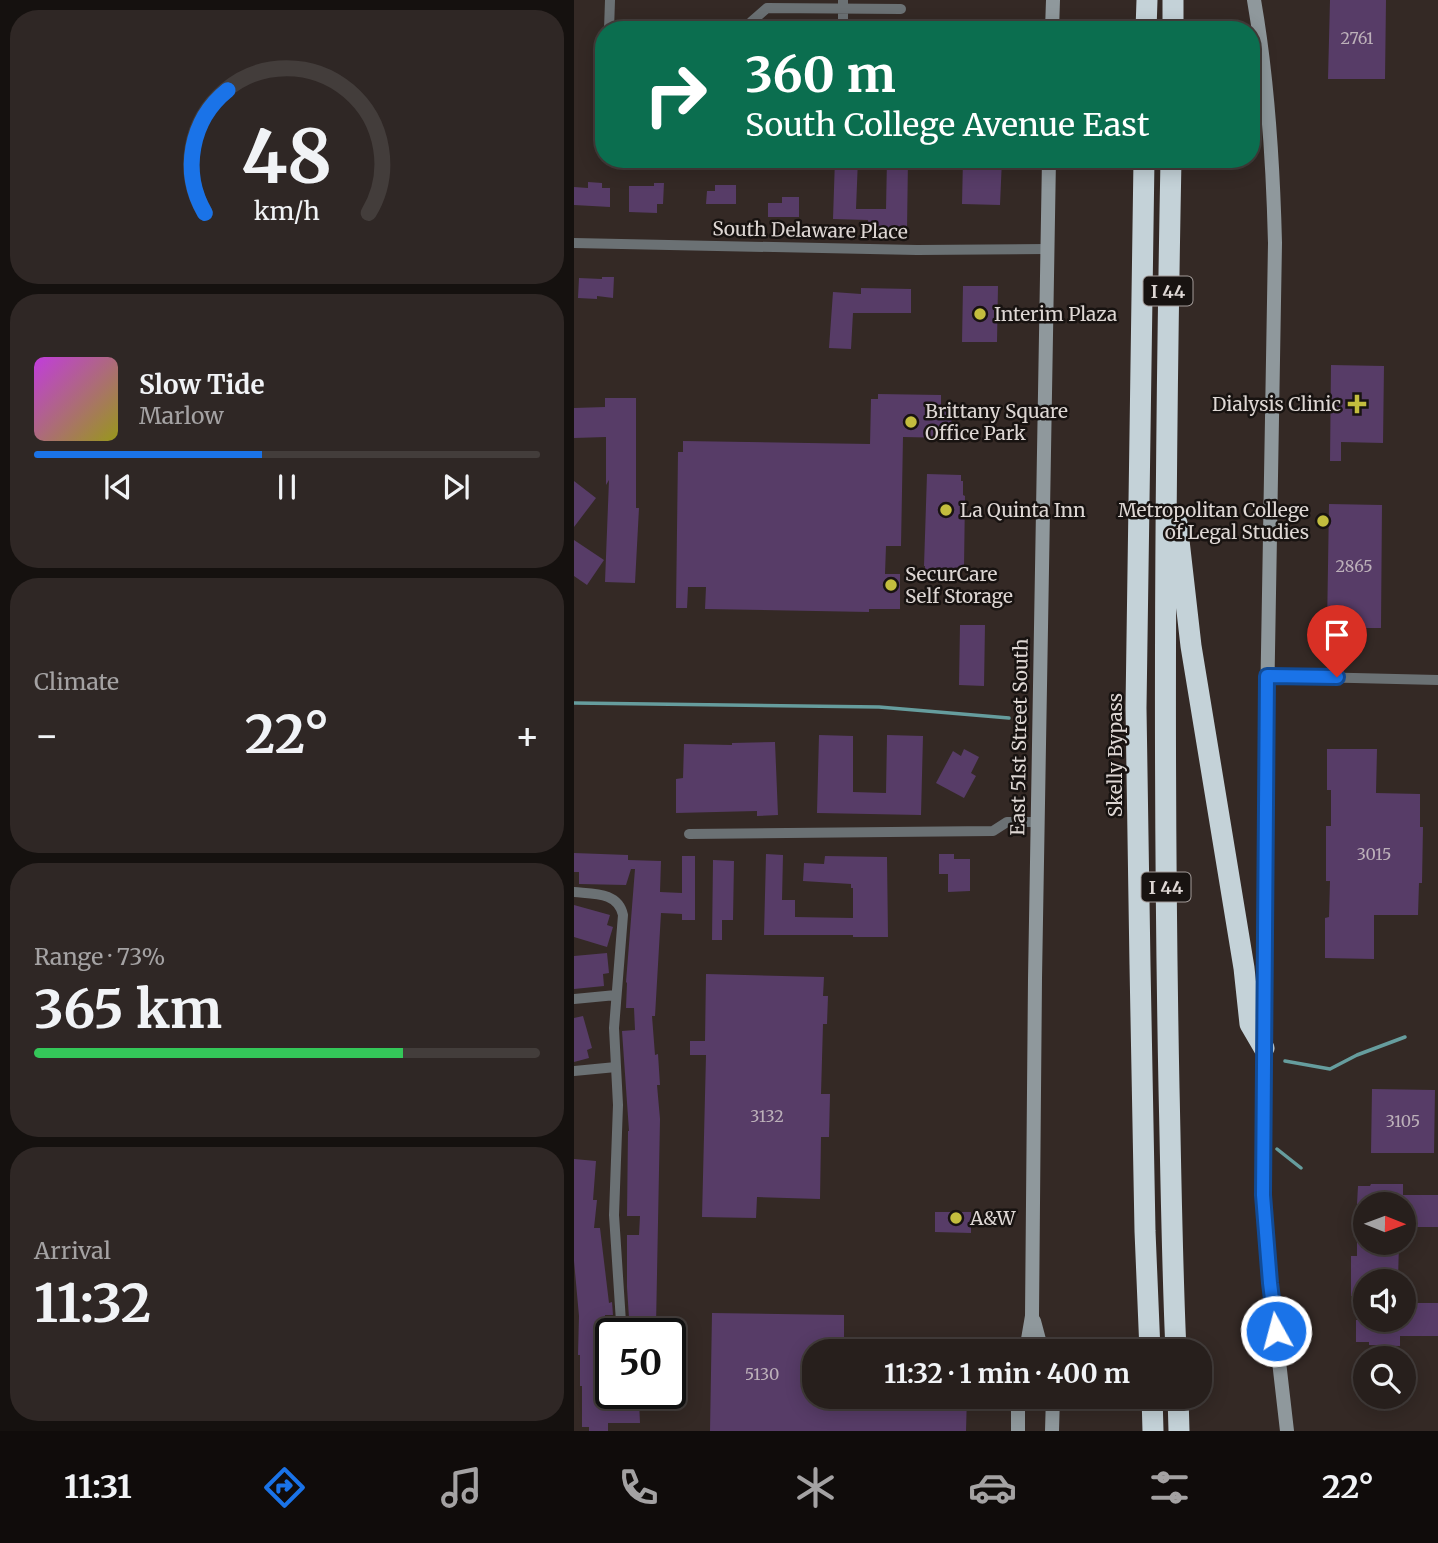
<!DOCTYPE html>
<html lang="en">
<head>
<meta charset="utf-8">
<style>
	:root { --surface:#271f1c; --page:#2f2725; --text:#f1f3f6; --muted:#a4a2a3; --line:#433d3b; --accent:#1a73e8 }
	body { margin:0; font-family:Merriweather,serif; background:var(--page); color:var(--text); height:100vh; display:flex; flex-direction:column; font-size:26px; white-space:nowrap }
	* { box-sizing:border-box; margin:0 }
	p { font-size:23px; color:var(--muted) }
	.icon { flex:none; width:38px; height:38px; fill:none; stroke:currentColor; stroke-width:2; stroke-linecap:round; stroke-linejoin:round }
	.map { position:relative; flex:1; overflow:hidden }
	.details { display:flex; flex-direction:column; gap:10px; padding:10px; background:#15110f; width:574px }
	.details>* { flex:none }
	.guide { position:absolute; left:21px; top:21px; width:665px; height:147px; border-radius:28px; box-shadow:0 4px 18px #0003,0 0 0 2px var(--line); background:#0b6e4f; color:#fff; overflow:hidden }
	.needle { width:46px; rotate:91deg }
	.buttons { position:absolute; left:779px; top:1192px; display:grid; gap:14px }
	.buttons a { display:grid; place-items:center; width:63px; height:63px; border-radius:50%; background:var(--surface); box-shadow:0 4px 18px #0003,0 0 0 2px var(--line); font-size:35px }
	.speed { position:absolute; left:21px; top:1318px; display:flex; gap:14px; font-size:35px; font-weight:700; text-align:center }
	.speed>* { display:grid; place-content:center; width:91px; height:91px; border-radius:50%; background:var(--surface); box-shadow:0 4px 18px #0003,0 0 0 2px var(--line); line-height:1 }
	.speed .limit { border:4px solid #111; border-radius:10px; background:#fff; color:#111 }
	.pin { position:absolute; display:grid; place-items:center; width:60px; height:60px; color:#fff; margin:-72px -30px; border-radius:50% 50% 50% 0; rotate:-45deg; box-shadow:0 0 7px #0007 }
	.pin .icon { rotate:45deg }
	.me { position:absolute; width:77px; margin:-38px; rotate:353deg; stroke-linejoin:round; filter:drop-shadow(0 0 5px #0008) }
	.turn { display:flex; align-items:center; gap:24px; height:147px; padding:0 35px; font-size:32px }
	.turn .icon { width:91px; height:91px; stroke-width:2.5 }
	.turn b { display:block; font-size:49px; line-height:60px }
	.big { font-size:52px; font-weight:700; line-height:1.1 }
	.details .widget { flex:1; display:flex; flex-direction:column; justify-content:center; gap:10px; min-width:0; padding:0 24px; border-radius:28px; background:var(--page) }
	.details .dial { align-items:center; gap:0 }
	.dial svg { height:182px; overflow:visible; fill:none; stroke:var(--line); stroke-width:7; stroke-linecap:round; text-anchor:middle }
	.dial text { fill:var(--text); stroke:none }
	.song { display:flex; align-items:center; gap:21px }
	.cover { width:84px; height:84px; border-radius:10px; background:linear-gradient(135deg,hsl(290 70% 55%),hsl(60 70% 35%)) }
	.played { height:7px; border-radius:4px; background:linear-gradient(90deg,var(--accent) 45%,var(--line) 45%) }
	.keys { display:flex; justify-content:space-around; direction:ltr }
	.heat { display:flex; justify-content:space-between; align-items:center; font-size:38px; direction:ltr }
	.charge { height:10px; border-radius:5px; background:linear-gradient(90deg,#34c759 73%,var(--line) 0) }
	.trip { position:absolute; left:228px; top:1339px; width:410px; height:70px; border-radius:28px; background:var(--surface); box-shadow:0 4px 18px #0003,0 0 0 2px var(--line); font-weight:700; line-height:70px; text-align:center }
	.dock { display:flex; height:112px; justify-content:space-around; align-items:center; background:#100c0b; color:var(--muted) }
	.dock .icon { width:49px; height:49px }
	.dock .selected { color:var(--accent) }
	.dock b { font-size:32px; color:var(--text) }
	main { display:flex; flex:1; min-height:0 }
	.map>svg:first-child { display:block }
</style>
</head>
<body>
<main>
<section class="details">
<div class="widget dial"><svg viewBox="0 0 100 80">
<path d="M14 69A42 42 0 1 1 86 69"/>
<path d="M14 69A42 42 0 0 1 24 15" stroke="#1a73e8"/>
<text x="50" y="56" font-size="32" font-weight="700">48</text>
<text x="50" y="72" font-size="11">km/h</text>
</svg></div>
<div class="widget">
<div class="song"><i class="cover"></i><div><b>Slow Tide</b><p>Marlow</p></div></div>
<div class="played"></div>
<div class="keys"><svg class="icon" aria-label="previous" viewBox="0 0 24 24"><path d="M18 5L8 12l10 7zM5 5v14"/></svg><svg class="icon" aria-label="pause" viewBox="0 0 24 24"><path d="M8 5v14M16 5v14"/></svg><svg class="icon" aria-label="next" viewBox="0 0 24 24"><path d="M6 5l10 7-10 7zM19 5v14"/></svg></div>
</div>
<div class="widget"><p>Climate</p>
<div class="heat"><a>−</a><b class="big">22°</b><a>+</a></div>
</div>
<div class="widget"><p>Range · 73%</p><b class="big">365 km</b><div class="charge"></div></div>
<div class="widget"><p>Arrival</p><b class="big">11:32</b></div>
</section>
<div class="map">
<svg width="864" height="1431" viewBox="0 0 864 1431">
	<rect width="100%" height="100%" fill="#342925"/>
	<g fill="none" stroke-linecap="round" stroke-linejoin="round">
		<path stroke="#669d9e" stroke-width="3.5" d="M 0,703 L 305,707 L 435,718
			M 711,1061 L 756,1069 L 783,1055 L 831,1037
			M 703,1149 L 727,1168"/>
	</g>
	<path fill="#573c67" d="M 756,0 L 812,0 L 811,79 L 754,79 Z
		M 261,159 L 284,159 L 282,209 L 312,209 L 313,159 L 334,159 L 333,230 L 294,230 L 294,220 L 259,219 Z
		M 389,159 L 428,159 L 426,205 L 388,204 Z
		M 14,182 L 28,183 L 28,188 L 36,188 L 36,207 L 0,205 L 0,187 L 14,188 Z
		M 80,183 L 90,183 L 89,204 L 83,204 L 83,213 L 55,212 L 55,186 L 80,186 Z
		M 141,185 L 162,185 L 162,204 L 132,204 L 133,191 L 141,191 Z
		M 208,197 L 225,197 L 225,217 L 194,217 L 194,203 L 208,203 Z
		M 28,277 L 40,277 L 39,298 L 23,296 L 23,299 L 4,298 L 5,278 L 28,279 Z
		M 389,286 L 424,286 L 423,342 L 388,342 Z
		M 287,288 L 337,289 L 337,313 L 279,313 L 277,349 L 255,348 L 259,292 L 287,294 Z
		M 757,365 L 810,366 L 809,443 L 767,442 L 767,461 L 756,461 Z
		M 304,394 L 367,395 L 367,407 L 378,408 L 377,438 L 329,437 L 327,546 L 312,546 L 311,574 L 326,574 L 326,609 L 295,609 L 295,612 L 131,609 L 132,587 L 114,587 L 113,608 L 102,608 L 104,452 L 109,452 L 109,441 L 296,444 L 297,399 L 304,399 Z
		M 31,398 L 62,398 L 62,508 L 65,508 L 61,583 L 31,582 L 35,480 L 32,485 L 32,437 L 0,438 L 0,408 L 31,407 Z
		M 353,474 L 387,475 L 387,481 L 389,481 L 389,495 L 391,496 L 390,568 L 385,568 L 385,574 L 351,573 L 351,566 L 350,566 Z
		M 0,481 L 22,498 L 0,527 Z
		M 755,504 L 808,505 L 807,628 L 753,628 Z
		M 0,540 L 30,560 L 13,585 L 0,576 Z
		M 386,625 L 411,625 L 410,686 L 385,685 Z
		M 245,735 L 279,736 L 279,792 L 312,793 L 313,735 L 349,736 L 347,815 L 243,813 Z
		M 201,742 L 204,815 L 183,816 L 183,811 L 102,813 L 102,779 L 109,778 L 110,744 L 158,745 L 158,743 Z
		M 390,749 L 405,757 L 397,773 L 402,776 L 390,798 L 362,783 L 379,751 L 387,756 Z
		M 753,749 L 803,749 L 802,793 L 846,794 L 846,827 L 849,827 L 848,883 L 845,883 L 844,915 L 800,915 L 800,959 L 751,958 L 751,918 L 755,917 L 756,881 L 752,881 L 752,826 L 757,826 L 757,790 L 753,790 Z
		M 0,853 L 54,855 L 54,860 L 87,861 L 86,892 L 108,893 L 108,856 L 121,856 L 121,920 L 108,920 L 108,914 L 87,913 L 81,1016 L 78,1016 L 81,1055 L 84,1054 L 86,1085 L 83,1085 L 86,1119 L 82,1326 L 65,1325 L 65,1319 L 55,1318 L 53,1287 L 53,1235 L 65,1235 L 66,1216 L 53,1216 L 54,1131 L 55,1131 L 48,1031 L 61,1030 L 60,1008 L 52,1008 L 53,983 L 52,982 L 61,869 L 57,869 L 52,885 L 5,884 L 5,872 L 0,872 Z
		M 192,854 L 209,855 L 208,900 L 221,900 L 221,917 L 279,918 L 279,888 L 277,888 L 277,884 L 229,881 L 230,863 L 250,864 L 251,856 L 313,857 L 314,937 L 279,937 L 279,935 L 190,935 Z
		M 365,854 L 380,854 L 380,859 L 396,859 L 396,891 L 374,892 L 374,874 L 365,874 Z
		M 139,860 L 160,861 L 159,920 L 148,920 L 148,940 L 138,940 Z
		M 0,905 L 36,915 L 33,925 L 39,927 L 33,947 L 0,937 Z
		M 33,953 L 35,973 L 29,974 L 30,986 L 0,989 L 0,956 Z
		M 132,974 L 250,977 L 249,996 L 254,996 L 253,1024 L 249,1024 L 247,1094 L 256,1094 L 255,1137 L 247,1137 L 246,1199 L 183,1197 L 182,1218 L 128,1217 L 132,1055 L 116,1055 L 116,1041 L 131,1041 Z
		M 9,1016 L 18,1048 L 13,1050 L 15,1058 L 0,1062 L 0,1018 Z
		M 798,1089 L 861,1090 L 860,1153 L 797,1153 Z
		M 0,1159 L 22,1161 L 19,1200 L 23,1200 L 20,1228 L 26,1228 L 35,1303 L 38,1302 L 39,1315 L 31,1315 L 31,1335 L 37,1335 L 37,1355 L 27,1355 L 27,1384 L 31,1385 L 31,1402 L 65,1401 L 66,1423 L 34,1423 L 34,1431 L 15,1431 L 15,1427 L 8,1427 L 8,1386 L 6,1386 L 6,1355 L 4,1355 L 5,1316 L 0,1261 Z
		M 797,1184 L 829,1184 L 829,1195 L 864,1195 L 864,1227 L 830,1227 L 830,1204 L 783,1204 L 784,1186 L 796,1186 Z
		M 361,1212 L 397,1212 L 397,1233 L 361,1232 Z
		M 783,1242 L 825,1242 L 824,1281 L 791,1281 L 791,1296 L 777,1296 L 777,1256 L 783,1256 Z
		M 830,1303 L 864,1303 L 864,1336 L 826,1336 L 826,1346 L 795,1345 L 795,1342 L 782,1342 L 782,1320 L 830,1320 Z
		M 138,1313 L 270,1315 L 270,1341 L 343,1342 L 343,1351 L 240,1351 L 240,1396 L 393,1396 L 392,1431 L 136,1431 Z"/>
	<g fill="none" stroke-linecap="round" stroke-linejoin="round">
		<path stroke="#6b7174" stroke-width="10" d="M 35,30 L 36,0
			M 175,30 L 177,22 L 193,8 L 327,9
			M 269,30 L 269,0
			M 0,243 L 343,250 L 472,249
			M 693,676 L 864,680
			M 115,834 L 419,831 L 433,822 L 464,822
			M 0,892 C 20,894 44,892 49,915 L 40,1028 L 44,1105 L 40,1215 L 47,1322
			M 0,999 L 42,995
			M 0,1071 L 42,1067"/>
		<path stroke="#8f989c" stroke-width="14" d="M 680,0 C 694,80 699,162 701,243 L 691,827 L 689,1195 L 696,1283 L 713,1431
			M 478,30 L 479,0
			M 460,1321 L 468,1351
			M 452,1351 L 458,1316 L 461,979 L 475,159
			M 444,1431 L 444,1396
			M 478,1431 L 479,1396"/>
		<path stroke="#c4d2d8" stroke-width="21" d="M 572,30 L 573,0
			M 599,30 L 599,0
			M 570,159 L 562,708 L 566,965 L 571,1231 L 576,1351
			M 597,159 C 591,469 589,778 595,1088 C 597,1175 598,1263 602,1351
			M 603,523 L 617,646 L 670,968 L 676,1024 L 690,1048
			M 578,1396 L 579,1431
			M 604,1396 L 605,1431"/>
	</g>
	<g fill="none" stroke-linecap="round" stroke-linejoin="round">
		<defs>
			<path id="route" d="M 702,1331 L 696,1283 L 689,1195 L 693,676 L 763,677"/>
		</defs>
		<use href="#route" stroke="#114b97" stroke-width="18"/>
		<use href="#route" stroke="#1a73e8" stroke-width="12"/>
	</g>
	<g fill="#c3bd3e" stroke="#181311" stroke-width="2.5">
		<circle cx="406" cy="314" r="7"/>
		<path d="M779.5 393.5h7v7h7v7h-7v7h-7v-7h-7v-7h7z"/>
		<circle cx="337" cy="422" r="7"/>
		<circle cx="372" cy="510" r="7"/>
		<circle cx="749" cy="521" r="7"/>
		<circle cx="317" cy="585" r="7"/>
		<circle cx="382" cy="1218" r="7"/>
	</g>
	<g text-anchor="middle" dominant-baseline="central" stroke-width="5" stroke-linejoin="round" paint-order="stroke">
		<g font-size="16" fill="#bcb0b9">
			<text x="783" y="38">2761</text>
			<text x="780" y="566">2865</text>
			<text x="800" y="854">3015</text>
			<text x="193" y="1116">3132</text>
			<text x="829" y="1121">3105</text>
			<text x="188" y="1374">5130</text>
		</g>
		<g fill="#181311" stroke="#a39c9a" stroke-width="2">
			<rect x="569.5" y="276.5" width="49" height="29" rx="5"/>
			<rect x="567.5" y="872.5" width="49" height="29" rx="5"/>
		</g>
		<g font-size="18" font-weight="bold" fill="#ded7d4">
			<text x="594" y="291">I 44</text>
			<text x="592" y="887">I 44</text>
		</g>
		<g font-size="19" fill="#ded7d4" stroke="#181311">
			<text transform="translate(236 230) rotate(1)">South Delaware Place</text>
			<text transform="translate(445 737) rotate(-89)">East 51st Street South</text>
			<text transform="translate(541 755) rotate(-90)">Skelly Bypass</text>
		</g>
		<g font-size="19" fill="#ded7d4" stroke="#181311" text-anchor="start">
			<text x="420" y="314">Interim Plaza</text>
			<text x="767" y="404" text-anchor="end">Dialysis Clinic</text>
			<text x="351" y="411">Brittany Square<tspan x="351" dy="22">Office Park</tspan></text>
			<text x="386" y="510">La Quinta Inn</text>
			<text x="735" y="510" text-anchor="end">Metropolitan College<tspan x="735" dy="22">of Legal Studies</tspan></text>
			<text x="331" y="574">SecurCare<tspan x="331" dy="22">Self Storage</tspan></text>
			<text x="396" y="1218">A&amp;W</text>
		</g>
	</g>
</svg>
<div class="buttons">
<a><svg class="needle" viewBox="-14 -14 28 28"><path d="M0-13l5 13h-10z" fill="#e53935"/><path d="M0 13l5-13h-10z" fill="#a4a2a3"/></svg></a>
<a><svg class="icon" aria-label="sound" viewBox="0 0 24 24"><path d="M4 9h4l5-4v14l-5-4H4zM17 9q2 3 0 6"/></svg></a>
<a><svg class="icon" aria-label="search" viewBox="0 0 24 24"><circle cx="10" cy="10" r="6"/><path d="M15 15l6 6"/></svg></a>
</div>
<div class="speed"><div class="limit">50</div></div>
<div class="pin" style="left:763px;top:677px;background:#d93025"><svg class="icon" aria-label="arrive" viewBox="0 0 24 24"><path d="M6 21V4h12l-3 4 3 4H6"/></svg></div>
<svg class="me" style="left:702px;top:1331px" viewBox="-20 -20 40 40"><circle r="17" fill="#1a73e8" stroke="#fff" stroke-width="3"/><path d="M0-11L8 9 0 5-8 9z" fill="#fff"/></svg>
<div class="trip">11:32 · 1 min · 400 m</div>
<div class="guide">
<div class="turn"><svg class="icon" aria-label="right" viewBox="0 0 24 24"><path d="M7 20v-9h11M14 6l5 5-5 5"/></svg><div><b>360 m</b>South College Avenue East</div></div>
</div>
</div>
</main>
<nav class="dock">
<b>11:31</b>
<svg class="icon selected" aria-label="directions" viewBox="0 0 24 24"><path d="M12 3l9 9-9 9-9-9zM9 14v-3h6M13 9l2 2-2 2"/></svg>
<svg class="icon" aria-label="music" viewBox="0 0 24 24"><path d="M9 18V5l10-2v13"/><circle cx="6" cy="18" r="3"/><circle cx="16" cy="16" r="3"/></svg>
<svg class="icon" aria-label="phone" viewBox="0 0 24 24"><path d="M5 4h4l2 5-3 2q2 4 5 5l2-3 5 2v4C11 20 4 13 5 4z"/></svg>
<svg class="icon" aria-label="climate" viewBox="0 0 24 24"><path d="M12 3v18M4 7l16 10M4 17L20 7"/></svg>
<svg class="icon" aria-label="car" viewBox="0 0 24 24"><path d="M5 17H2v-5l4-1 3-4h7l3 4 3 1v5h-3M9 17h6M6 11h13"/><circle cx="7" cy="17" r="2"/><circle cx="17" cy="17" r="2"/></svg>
<svg class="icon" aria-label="filters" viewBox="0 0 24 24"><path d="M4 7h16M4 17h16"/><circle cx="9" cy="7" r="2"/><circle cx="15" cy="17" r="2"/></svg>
<b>22°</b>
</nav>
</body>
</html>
